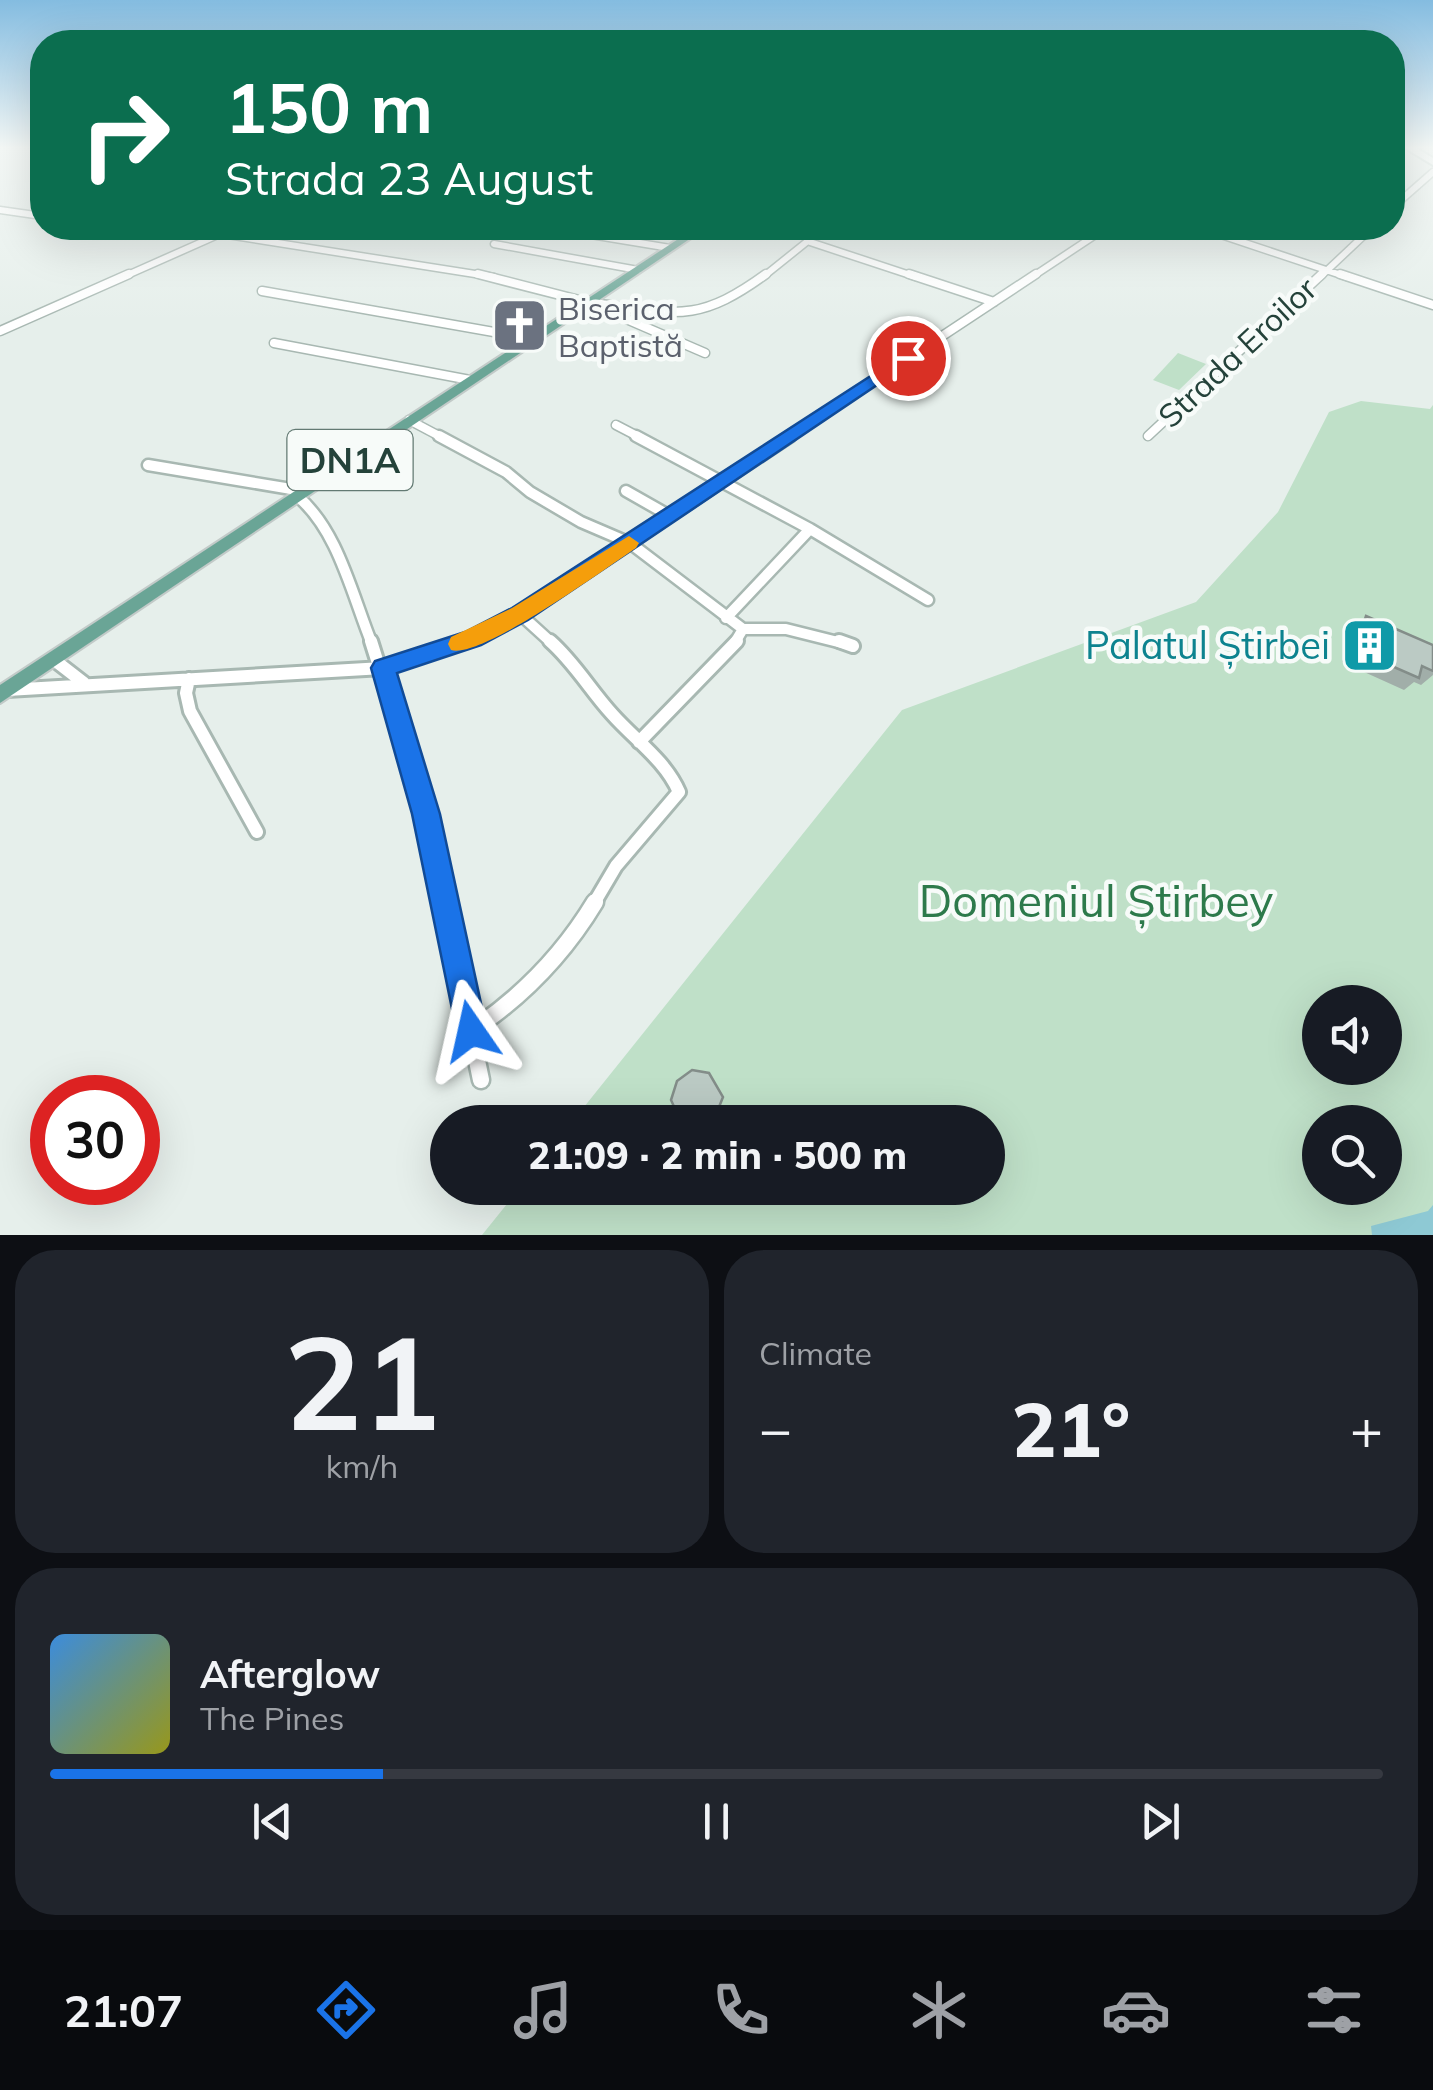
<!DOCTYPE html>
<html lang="en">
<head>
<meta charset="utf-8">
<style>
	:root { --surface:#171b24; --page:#20242c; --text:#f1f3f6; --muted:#9ea1a6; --line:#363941; --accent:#1a73e8 }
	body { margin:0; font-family:Mulish,sans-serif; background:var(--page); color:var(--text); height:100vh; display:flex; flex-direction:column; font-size:38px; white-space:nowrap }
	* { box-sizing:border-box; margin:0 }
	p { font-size:32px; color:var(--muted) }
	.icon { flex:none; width:55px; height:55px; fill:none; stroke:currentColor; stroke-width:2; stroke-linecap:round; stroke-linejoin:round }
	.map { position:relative; height:1235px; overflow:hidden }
	.side { display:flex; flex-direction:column; gap:15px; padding:15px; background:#0d0f14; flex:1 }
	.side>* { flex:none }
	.top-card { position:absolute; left:30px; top:30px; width:1375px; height:210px; border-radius:40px; box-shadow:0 10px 40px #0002; background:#0b6e4f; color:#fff; overflow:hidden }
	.buttons { position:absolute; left:1302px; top:985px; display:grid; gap:20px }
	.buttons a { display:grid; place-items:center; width:100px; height:100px; border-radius:50%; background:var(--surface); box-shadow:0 10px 40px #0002; font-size:50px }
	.speed { position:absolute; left:30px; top:1075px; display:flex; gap:20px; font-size:50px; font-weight:700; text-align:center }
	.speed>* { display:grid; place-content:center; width:130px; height:130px; border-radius:50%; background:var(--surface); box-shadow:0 10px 40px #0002; line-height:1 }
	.speed .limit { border:15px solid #d22; background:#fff; color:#111 }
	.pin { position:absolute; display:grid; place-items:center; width:85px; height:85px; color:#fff; margin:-42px; border:5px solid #fff; border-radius:50%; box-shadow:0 2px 10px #0007 }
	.me { position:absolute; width:110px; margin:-55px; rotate:349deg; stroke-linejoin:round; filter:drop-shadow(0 0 8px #0008) }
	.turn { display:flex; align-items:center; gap:35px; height:210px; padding:0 30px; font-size:45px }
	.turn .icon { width:130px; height:130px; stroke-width:2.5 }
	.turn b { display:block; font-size:70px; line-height:85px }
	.big { font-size:75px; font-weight:800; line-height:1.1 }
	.side .card { flex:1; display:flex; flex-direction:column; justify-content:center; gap:15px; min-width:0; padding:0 35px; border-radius:40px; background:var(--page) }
	.side .dial { align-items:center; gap:0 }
	.dial b { font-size:130px; line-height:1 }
	.song { display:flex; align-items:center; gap:30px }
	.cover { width:120px; height:120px; border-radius:15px; background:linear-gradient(135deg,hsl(210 70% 55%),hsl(60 70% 35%)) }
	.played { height:10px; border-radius:5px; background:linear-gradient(90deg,var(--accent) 25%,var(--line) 25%) }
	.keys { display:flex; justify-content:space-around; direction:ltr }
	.heat { display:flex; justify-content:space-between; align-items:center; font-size:55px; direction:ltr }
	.side .tiles { flex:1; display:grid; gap:15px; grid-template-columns:1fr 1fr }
	.card:last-child { grid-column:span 2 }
	.trip { position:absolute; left:430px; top:1105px; width:575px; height:100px; border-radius:50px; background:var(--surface); box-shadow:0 10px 40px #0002; font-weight:800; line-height:100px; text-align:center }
	.menu { display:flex; height:160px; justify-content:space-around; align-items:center; background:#090b0e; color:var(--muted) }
	.menu .icon { width:70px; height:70px }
	.menu .active { color:var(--accent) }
	.menu b { font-size:45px; color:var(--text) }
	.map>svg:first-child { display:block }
</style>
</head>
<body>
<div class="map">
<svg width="1433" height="1235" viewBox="0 0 1433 1235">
	<rect width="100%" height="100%" fill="#e6efeb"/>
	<path fill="#bfe0c8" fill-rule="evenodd" d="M 1178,353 L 1206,364 L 1179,390 L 1153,380 Z
		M 1361,401 L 1430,409 L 1433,405 L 1433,1235 L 482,1235 L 520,1188 L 988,1188 L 988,1122 L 572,1122 L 902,710 L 1196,602 L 1278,512 L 1329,412 ZM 1320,1002 L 1385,1002 L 1385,1068 L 1320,1068 ZM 1320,1122 L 1385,1122 L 1385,1188 L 1320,1188 Z"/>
	<path fill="#8ec9d4" d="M 1433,1205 L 1433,1235 L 1372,1235 L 1371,1226 L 1428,1211 Z"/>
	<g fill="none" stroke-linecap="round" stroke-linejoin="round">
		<defs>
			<path id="street-far4" d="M 1392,208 L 1433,172
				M 0,210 L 42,216
				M 183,228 L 494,277
				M 1200,228 L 1347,277
				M 591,235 L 670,248
				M 807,241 L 916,277
				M 494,244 L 638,270
				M 123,277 L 220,234
				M 763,277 L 824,228
				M 1032,277 L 1106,228
				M 1320,277 L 1372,228"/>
			<path id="street-far3" d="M 478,274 L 587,302 L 705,353
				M 909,274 L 994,302
				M 1340,274 L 1433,305
				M 262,291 L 533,339
				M 601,304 C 678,315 700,322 766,274
				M 0,331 L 129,274
				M 274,343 L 470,380
				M 409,420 L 443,438
				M 616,425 L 641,438
				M 1148,436 L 1322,274
				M 788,438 L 1036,274"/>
			<path id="street-far2" d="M 439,436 L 506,472 L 530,492 L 581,522 L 630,543 L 743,629 L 734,644
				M 636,436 L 810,529 L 928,600
				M 148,465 L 303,491
				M 626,491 L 670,516
				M 296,495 C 338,529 352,595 372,644
				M 520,614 L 553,644
				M 726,618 L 810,529
				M 743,629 L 786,629 L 846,644
				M 458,644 L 552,594 L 791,436"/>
			<path id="street-far1" d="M 371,641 L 411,768 L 445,905
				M 550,641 C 575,663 590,690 612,714 C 635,740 665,760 679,792 L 616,866 L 593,905
				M 839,641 L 853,646
				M 53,659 L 84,683
				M 189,679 L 186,693 L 190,711 L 257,832
				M 7,690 L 383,668 L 466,641
				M 639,742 L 737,641"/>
			<path id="street" d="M 444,902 L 481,1080
				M 471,1031 C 522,997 563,955 595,902"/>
			<path id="secondary" d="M 1405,148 L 1416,148 L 1433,158 L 1433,165 Z"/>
			<path id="primary" d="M 695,228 L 706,228 L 0,703 L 0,685 Z"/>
		</defs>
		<use href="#street-far4" stroke="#a8b8b2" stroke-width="9"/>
		<use href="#street-far3" stroke="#a8b8b2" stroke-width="11"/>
		<use href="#street-far2" stroke="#a8b8b2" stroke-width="15"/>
		<use href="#street-far1" stroke="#a8b8b2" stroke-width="18"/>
		<use href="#street" stroke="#a8b8b2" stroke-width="21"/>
		<use href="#secondary" stroke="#a4bbb3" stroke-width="4"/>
		<use href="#primary" stroke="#c2cac8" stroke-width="4"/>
		<use href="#street-far4" stroke="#fff" stroke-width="6"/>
		<use href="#street-far3" stroke="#fff" stroke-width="8"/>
		<use href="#street-far2" stroke="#fff" stroke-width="10"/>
		<use href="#street-far1" stroke="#fff" stroke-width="12"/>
		<use href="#street" stroke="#fff" stroke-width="16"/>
		<use href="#secondary" fill="#fff" fill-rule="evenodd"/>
		<use href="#primary" fill="#6aa596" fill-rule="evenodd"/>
	</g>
	<path fill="#a1aea9" d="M 1064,228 L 1088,228 L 1079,233 Z
		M 1366,616 L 1433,645 L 1433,675 L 1421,685 L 1414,682 L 1404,690 L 1342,662 L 1354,629 Z"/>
	<path fill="#bbcac4" stroke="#838d89" stroke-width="2.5" d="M 1366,616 L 1433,645 L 1433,671 L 1422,666 L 1419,678 L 1355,650 Z
		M 692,1070 L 709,1073 L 723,1097 L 713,1122 L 681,1122 L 671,1100 L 677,1081 Z"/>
	<linearGradient id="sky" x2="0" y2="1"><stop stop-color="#84bce0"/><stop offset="0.46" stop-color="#f4f8f6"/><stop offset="1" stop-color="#f4f8f6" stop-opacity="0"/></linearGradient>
	<rect width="1433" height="321" fill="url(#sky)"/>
	<path fill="#1a73e8" stroke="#114b97" stroke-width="2.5" d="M 903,355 L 917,358 L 528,620 L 481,645 L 397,673 L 440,814 L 487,1031 L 483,1043 L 471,1048 L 459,1043 L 412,814 L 371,668 L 375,661 L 465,632 L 512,608 Z"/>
	<path fill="#f59e0b" d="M 629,536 L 639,543 L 636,548 C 606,568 480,660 451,650 L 448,644 L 451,637 L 512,608 Z"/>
	<defs>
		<symbol id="church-square" viewBox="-11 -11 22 22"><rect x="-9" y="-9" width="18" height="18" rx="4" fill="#6b7280" stroke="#f7fbf9"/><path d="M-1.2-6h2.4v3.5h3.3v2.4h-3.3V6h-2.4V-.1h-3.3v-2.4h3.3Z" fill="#fff"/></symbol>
		<symbol id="building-square" viewBox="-11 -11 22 22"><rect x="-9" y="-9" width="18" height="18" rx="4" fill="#0f9aa8" stroke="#f7fbf9"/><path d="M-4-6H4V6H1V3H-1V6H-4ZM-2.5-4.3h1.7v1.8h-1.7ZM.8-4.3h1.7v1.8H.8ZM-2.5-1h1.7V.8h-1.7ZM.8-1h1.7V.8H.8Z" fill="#fff"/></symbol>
	</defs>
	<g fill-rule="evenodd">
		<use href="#church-square" x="488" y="294" width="63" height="63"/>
		<use href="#building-square" x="1338" y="614" width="63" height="63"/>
	</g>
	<g text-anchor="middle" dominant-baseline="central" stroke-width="9" stroke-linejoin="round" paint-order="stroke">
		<g font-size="32" fill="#5b616d" stroke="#f7fbf9" text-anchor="start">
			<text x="558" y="308">Biserica<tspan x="558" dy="37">Baptistă</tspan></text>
		</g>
		<g font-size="32" fill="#24423a" stroke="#f7fbf9">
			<text transform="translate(1237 352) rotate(-43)">Strada Eroilor</text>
		</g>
		<rect fill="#f7fbf9" stroke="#637a73" stroke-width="2.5" x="287.5" y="430" width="125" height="60" rx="8"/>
		<g font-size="35" font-weight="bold" fill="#24423a">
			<text x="350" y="460">DN1A</text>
		</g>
		<g font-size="38" fill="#0d838f" stroke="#f7fbf9" text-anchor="end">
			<text x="1330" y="645">Palatul Știrbei</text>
		</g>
		<g font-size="45" fill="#2d7a4b" stroke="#f7fbf9">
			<text x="1096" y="900">Domeniul Știrbey</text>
		</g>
	</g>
</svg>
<div class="buttons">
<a><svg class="icon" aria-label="sound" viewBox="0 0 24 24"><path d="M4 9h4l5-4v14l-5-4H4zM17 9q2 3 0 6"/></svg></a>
<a><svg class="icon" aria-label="search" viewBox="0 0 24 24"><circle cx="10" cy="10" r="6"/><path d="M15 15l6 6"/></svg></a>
</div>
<div class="speed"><div class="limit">30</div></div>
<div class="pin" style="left:908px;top:358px;background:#d93025"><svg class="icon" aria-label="arrive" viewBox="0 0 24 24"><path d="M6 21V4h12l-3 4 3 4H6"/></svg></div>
<svg class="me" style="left:471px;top:1031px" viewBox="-20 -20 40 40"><path d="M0-17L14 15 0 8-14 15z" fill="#1a73e8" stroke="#fff" stroke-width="4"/></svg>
<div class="trip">21:09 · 2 min · 500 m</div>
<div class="top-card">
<div class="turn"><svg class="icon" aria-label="right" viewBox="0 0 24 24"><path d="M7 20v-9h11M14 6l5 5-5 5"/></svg><div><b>150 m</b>Strada 23 August</div></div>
</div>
</div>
<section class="side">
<div class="tiles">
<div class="card dial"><b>21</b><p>km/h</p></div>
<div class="card"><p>Climate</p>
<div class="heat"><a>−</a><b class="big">21°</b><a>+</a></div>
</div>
<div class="card">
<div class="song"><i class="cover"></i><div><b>Afterglow</b><p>The Pines</p></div></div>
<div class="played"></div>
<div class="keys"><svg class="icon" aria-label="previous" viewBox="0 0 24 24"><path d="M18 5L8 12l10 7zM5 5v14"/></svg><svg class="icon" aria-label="pause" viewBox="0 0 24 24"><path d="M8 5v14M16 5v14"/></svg><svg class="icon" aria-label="next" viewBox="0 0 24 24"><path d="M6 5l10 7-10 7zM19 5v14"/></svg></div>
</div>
</div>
</section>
<nav class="menu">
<b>21:07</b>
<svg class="icon active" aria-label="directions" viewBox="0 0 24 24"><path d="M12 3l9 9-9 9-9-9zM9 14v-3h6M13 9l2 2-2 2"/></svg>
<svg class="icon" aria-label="music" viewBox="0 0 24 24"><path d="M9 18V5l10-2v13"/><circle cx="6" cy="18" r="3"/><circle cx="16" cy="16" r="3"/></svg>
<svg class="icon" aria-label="phone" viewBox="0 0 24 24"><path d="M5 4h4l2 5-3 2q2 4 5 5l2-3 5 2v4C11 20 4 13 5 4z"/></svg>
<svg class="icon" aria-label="climate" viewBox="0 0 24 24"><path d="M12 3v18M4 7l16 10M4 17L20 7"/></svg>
<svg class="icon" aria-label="car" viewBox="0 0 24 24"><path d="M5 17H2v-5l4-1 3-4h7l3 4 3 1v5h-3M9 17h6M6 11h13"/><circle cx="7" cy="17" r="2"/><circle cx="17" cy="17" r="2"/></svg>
<svg class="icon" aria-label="filters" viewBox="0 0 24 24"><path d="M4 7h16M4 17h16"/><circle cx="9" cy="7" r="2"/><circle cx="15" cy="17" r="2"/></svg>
</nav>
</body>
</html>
